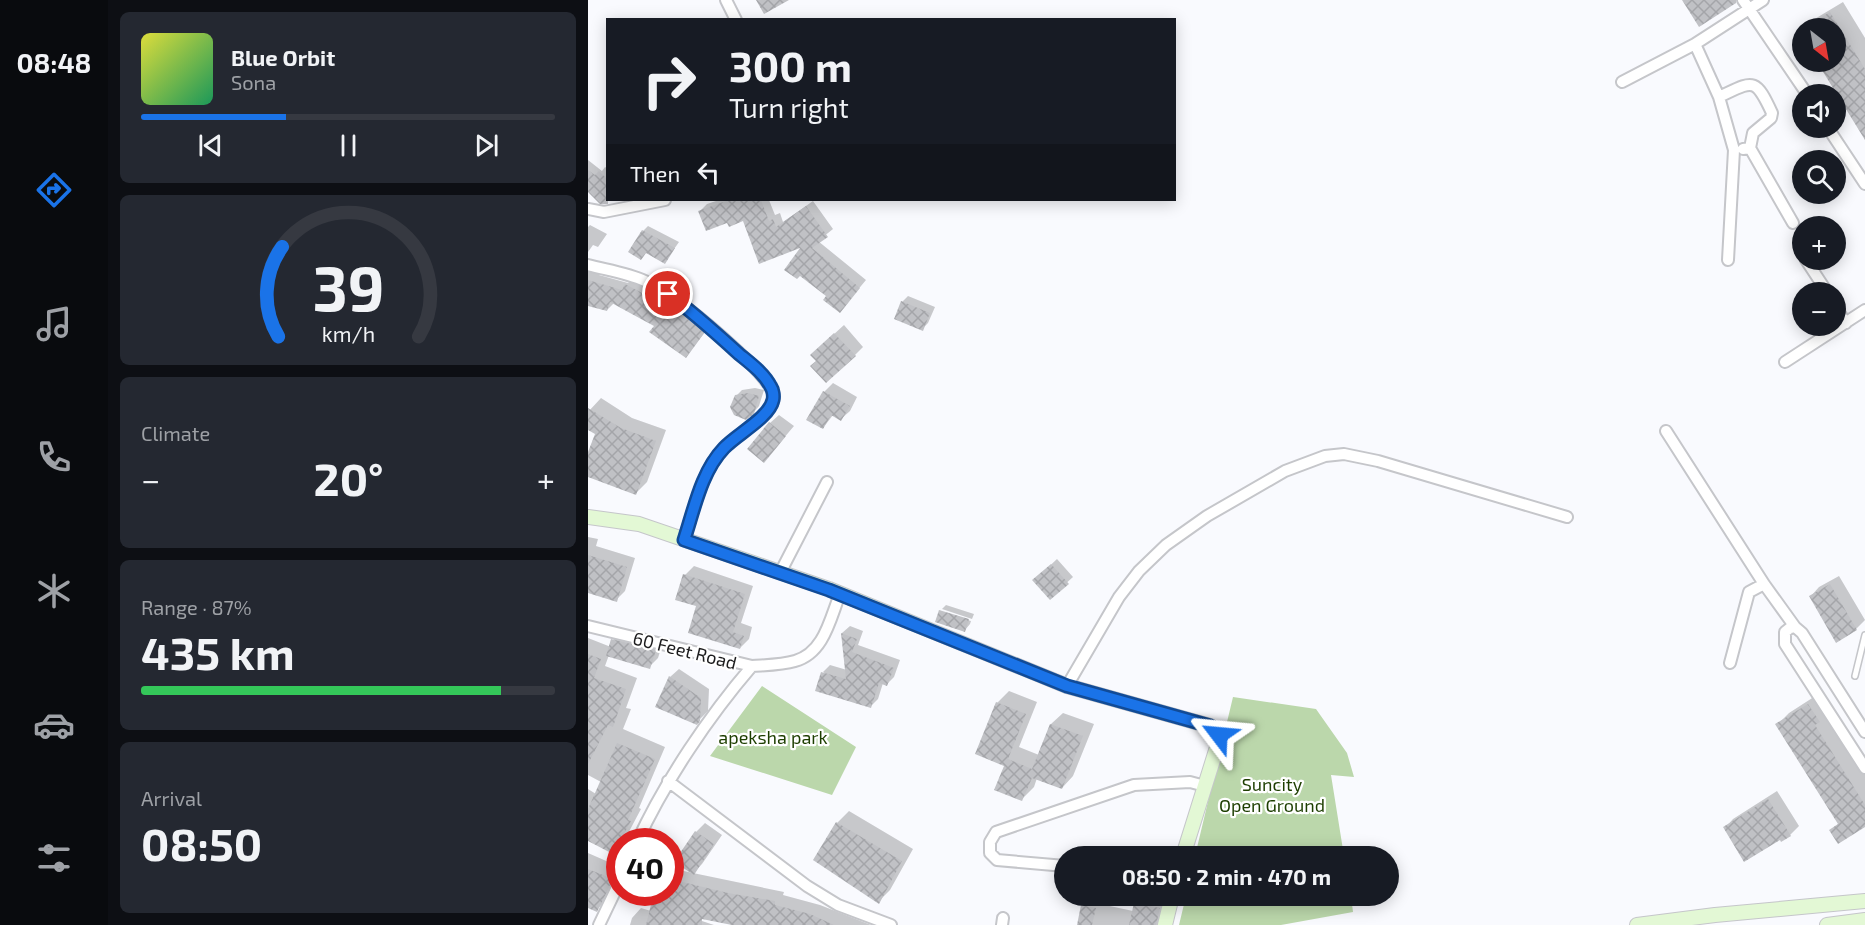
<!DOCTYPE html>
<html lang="en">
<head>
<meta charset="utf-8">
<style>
	:root { --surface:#171b24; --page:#242831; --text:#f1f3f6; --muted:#9ea1a6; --line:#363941; --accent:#1a73e8 }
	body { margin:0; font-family:"Exo 2",sans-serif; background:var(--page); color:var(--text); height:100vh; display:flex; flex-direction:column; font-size:22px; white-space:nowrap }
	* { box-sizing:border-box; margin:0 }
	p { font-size:20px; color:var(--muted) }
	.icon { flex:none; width:33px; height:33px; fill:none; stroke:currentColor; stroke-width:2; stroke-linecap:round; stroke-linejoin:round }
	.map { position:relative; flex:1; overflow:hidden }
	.sheet { display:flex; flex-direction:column; gap:12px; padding:12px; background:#0d0f14; width:480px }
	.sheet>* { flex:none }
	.guide { position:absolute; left:18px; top:18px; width:570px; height:183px; border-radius:0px; box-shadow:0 3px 15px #0003; background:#171b24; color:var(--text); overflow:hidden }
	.needle { width:39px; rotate:149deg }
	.fabs { position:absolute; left:1204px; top:18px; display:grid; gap:12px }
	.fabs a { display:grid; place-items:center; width:54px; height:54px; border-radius:50%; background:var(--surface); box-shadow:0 3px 15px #0003; font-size:30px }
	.speed { position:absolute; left:18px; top:828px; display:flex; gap:12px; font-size:30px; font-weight:700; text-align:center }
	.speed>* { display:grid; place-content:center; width:78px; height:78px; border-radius:50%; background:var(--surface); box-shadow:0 3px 15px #0003; line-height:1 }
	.speed .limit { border:9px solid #d22; background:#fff; color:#111 }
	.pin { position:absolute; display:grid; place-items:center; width:51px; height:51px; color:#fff; margin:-26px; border:3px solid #fff; border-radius:50%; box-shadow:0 2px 6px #0007 }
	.me { position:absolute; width:66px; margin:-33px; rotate:299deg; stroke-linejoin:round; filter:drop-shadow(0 0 4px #0008) }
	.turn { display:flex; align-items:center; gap:21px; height:126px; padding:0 24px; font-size:27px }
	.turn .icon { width:78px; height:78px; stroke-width:2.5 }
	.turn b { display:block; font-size:42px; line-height:51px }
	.then { display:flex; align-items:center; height:57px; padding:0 24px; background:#0003; gap:12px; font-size:22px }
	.big { font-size:45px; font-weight:700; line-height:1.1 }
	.sheet .widget { flex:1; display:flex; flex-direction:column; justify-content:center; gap:9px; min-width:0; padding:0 21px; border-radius:9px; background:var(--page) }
	.sheet .dial { align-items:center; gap:0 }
	.dial svg { height:156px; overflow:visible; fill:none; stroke:var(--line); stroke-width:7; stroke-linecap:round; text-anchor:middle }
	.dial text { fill:var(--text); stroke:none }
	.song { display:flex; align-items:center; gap:18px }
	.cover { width:72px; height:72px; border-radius:9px; background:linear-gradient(135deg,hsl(60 70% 55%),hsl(150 70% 35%)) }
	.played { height:6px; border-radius:3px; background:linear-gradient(90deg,var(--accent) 35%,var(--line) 35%) }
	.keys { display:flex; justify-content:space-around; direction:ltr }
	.heat { display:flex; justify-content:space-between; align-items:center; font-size:33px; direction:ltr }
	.charge { height:9px; border-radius:4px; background:linear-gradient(90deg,#34c759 87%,var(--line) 0) }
	.trip { position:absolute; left:466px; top:846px; width:345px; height:60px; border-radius:30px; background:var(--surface); box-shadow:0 3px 15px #0003; font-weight:700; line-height:60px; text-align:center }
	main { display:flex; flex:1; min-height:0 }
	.menu { display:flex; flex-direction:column; width:108px; justify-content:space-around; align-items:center; background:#090b0e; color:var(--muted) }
	.menu .icon { width:42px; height:42px }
	.menu .current { color:var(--accent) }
	.menu b { font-size:27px; color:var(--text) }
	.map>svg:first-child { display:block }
</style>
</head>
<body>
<main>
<nav class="menu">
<b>08:48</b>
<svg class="icon current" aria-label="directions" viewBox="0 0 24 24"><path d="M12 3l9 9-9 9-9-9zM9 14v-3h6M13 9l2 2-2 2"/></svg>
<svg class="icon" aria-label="music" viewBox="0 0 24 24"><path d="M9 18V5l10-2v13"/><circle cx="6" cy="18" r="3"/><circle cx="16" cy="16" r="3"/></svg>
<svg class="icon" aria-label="phone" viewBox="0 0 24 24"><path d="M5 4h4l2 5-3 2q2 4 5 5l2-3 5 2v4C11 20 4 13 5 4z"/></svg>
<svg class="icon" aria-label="climate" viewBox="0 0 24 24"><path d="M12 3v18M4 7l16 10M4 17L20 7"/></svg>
<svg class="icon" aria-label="car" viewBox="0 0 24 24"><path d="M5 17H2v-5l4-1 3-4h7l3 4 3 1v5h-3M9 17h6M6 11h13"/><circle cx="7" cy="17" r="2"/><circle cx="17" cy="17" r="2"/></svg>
<svg class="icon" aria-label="filters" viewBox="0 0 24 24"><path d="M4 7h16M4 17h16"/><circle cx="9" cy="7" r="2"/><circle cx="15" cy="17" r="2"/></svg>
</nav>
<section class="sheet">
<div class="widget">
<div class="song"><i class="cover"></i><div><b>Blue Orbit</b><p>Sona</p></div></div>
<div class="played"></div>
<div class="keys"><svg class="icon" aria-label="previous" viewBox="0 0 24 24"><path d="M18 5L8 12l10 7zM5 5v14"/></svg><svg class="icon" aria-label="pause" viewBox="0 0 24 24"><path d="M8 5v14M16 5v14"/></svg><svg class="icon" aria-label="next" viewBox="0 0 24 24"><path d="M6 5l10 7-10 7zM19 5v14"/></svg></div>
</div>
<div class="widget dial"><svg viewBox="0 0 100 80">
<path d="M14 69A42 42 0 1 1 86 69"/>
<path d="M14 69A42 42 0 0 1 16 23" stroke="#1a73e8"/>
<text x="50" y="56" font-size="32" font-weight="700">39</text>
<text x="50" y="72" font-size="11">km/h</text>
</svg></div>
<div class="widget"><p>Climate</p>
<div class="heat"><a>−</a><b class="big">20°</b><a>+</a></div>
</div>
<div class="widget"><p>Range · 87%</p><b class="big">435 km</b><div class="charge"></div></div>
<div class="widget"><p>Arrival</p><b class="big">08:50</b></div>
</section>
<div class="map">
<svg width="1277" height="925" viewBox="0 0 1277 925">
	<defs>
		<pattern id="building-cross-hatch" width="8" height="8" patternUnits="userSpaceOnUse" patternTransform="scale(1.5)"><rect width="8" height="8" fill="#c0c1c5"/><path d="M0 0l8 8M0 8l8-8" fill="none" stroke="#a4a5a9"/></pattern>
	</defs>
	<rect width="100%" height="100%" fill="#f9fafe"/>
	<path fill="#bbd7ab" d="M 174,686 L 268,747 L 244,795 L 122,756 Z
		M 645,697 L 728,709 L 759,753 L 766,777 L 743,775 L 756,856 L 607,856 Z
		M 598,896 L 763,896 L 765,912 L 693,925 L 591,925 Z"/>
	<path fill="#0003" d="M 1255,2 L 1277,38 L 1277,137 L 1231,62 L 1248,62 L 1248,28 L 1216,28 L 1225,20 Z
		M 0,160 L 14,171 L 17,167 L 20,169 L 20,200 L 17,202 L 0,190 Z
		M 131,200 L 181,200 L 187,215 L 192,213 L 195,222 L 225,201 L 245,229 L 230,241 L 278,280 L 258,304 L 240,296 L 212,274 L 216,245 L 156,219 L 140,221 L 112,211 L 119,204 Z
		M 2,225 L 19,234 L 10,247 L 5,245 L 0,252 L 0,227 Z
		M 60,226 L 91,242 L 77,262 L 55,231 Z
		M 0,262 L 14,269 L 11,275 L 40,283 L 46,277 L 123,324 L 98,357 L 68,325 L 26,303 L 19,310 L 0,300 Z
		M 320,296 L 347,307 L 340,323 L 334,329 L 314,302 Z
		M 256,325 L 275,347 L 267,355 L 230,361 L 233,346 Z
		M 245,383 L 269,397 L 262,411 L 253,419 L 245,415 L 235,428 L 236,392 Z
		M 167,388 L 176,390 L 171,406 L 165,413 L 148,396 L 154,390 Z
		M 13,398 L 44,418 L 78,430 L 59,482 L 48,493 L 0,475 L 0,456 L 8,434 L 0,428 L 0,412 Z
		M 191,415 L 206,426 L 184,452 L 182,423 Z
		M 0,537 L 10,539 L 8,546 L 47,558 L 37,591 L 28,600 L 0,591 Z
		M 469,559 L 485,577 L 462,598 L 452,575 Z
		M 106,566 L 165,586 L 153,623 L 164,627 L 161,639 L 152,648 L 97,575 Z
		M 1251,576 L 1277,620 L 1268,629 L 1223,596 L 1231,587 Z
		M 358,605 L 386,614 L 384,619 L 354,609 Z
		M 353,610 L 353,612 L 383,621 L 382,624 L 377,630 L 349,621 Z
		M 262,626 L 275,631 L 270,645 L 312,660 L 306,677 L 299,684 L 295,683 L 290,699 L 282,707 L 235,672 L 242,665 L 259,670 L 254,633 Z
		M 34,631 L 75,642 L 70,658 L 61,667 L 21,655 L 17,666 L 49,678 L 38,708 L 43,709 L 35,729 L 77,747 L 51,808 L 53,809 L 36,841 L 32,842 L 32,845 L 25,852 L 0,832 L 0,789 L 8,794 L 13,782 L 0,775 L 0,638 L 23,647 L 25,640 Z
		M 91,669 L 121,689 L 120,711 L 108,723 L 82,677 Z
		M 421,691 L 449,702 L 431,747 L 451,755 L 463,724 L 475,713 L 506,724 L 485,776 L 474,788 L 449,778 L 446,787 L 434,799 L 418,765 L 409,703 Z
		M 1232,693 L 1239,713 L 1277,775 L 1277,827 L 1243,830 L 1251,823 L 1189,725 L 1201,713 Z
		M 1189,791 L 1211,826 L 1202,835 L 1194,840 L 1137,828 L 1145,819 Z
		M 261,811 L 325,849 L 302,890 L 290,902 L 249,823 Z
		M 117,823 L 134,835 L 114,864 L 105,873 L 196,892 L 195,895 L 232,905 L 283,925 L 152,925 L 105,916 L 105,918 L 126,925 L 42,925 L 44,918 L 53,908 L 63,911 L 82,892 L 82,868 L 105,873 L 108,832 Z
		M 0,853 L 32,867 L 32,874 L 19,900 L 8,910 L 0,907 Z
		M 505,896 L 519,897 L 517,905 L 545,911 L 547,904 L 555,896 L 578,896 L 580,925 L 491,925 L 495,906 Z"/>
	<path fill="url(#building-cross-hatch)" d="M 168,0 L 201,0 L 176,14 Z
		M 1094,0 L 1148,0 L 1148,3 L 1111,27 Z
		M 1242,12 L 1277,69 L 1277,140 L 1229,62 L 1248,62 L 1248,28 L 1216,28 Z
		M 0,170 L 7,175 L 11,171 L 20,180 L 20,204 L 12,204 L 0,192 Z
		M 141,200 L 173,200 L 181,221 L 185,219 L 188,227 L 218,206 L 240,237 L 224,248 L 272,288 L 252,313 L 235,300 L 238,296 L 212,276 L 209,279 L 196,270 L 212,248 L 171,264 L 155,221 L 141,227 L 139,223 L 118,231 L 110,211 Z
		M 54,230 L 87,248 L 77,264 L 58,253 L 53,260 L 40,252 Z
		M 0,280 L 34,290 L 37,284 L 79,306 L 81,304 L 117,332 L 98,358 L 61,332 L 66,326 L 42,313 L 22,302 L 19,311 L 0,306 Z
		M 313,301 L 342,313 L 335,331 L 306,319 Z
		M 246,333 L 268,356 L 238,383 L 222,366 L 228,361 L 222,355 Z
		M 235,391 L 262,406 L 253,421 L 243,415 L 235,429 L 218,420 Z
		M 160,393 L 171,396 L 166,414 L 158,420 L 146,415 L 142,407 L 147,395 Z
		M 0,408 L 33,428 L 68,441 L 48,495 L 0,477 L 0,452 L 7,434 L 0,430 Z
		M 181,422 L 198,436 L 176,463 L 159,449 Z
		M 0,555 L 39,567 L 29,602 L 0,593 Z
		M 463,564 L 481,584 L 462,600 L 444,580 Z
		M 95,574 L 157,594 L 145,632 L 156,636 L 152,649 L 100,633 L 108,606 L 87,600 Z
		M 1242,584 L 1269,630 L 1248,643 L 1221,596 Z
		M 351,610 L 381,619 L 377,632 L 347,622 Z
		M 253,633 L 269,639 L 264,652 L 306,668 L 299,686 L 291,683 L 283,708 L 227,691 L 233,672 L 258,679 Z
		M 23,639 L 68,650 L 62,669 L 18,656 Z
		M 0,654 L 13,659 L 6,678 L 38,689 L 25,727 L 20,725 L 0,764 Z
		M 81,676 L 113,698 L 112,721 L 109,725 L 67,707 Z
		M 408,702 L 438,714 L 420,759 L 444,769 L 462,724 L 495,736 L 474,789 L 444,778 L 434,801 L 406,790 L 416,766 L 387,754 Z
		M 1220,704 L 1232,722 L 1227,725 L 1277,805 L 1277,827 L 1250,844 L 1241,830 L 1250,824 L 1187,724 Z
		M 29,743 L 67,759 L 40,820 L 43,821 L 25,854 L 0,841 L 0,809 Z
		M 1180,799 L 1203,836 L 1193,842 L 1192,840 L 1156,862 L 1135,827 Z
		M 248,822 L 314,861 L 291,904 L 225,860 Z
		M 107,831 L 126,844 L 106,875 L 86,862 Z
		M 0,869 L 25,879 L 9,912 L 0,908 Z
		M 82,879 L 140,893 L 187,901 L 187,905 L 222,914 L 246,925 L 144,925 L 114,919 L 114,925 L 58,925 L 66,892 L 82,892 Z
		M 546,903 L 572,908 L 568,925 L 541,925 Z
		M 493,905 L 508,908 L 504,925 L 489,925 Z"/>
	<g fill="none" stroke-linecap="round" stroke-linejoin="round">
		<defs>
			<path id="lane" d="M 1267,676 L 1277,635"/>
			<path id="street" d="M 138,0 L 148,20
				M 1155,0 L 1219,94
				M 1107,44 L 1131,97 L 1146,150 L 1140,260
				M 1034,82 L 1107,44 L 1175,0
				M 1131,97 C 1165,81 1167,76 1184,113 L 1183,118 L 1165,133 L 1162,148
				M 1240,128 L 1277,184
				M 1155,149 L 1162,148 L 1205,223
				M 0,209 L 16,212 L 77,200
				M 1218,260 L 1239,292
				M 0,265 C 19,270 40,273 57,281 C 72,288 86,297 99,308 C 115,320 188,380 186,398 C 184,415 147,436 135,449 C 113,473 106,510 96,540
				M 1248,308 L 1258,323
				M 1197,362 L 1277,310
				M 1078,431 L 1176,584 L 1161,592 L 1142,663
				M 192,573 L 239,482
				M 1176,584 L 1207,627
				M 0,626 L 164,666 C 121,716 77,781 49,842
				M 164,666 C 178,665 194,665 207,661 C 236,653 242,619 252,594
				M 479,686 L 531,597 L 551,571 L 578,545 L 619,516 L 697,471 L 737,456 L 756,454 L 790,461 L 979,517
				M 1277,732 L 1214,633 L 1207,627 L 1202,628 L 1197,632 L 1197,644 L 1277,768
				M 80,781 L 219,886 L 250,905 L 303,925
				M 477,866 L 409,860 L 402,853 L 402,842 L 408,832 L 546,785 L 602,782 L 617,786
				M 11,925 L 32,881
				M 414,925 L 415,918"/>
			<path id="secondary" d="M 0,517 L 51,524 L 241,589 L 479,686 L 622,726 C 630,731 631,735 630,744 L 595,856
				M 577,925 L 584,896
				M 1049,925 L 1127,915 L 1277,901
				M 1239,925 L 1277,920"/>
		</defs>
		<use href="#lane" stroke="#c5c6ca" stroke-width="8"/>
		<use href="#street" stroke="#c5c6ca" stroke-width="14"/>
		<use href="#secondary" stroke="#c5c6ca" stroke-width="16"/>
		<use href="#lane" stroke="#fff" stroke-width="5"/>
		<use href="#street" stroke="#fff" stroke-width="10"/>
		<use href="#secondary" stroke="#e3f8d5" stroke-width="14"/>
	</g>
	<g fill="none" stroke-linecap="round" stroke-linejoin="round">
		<defs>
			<path id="route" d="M 80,294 C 105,312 128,333 151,354 C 162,363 176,373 183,387 C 185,390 186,396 185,400 C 181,418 149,434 136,448 C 113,472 106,510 96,540 L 241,590 L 479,686 L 622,726 L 627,729 L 631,735"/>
		</defs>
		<use href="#route" stroke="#114b97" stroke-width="15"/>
		<use href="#route" stroke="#1a73e8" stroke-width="10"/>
	</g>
	<g text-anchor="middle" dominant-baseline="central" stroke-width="4.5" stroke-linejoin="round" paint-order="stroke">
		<g font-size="18" fill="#1c1c1d" stroke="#fff">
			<text transform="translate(97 650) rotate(14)">60 Feet Road</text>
		</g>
		<g font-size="18" fill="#1d3e00" stroke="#fff">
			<text x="185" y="737">apeksha park</text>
			<text x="684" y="784">Suncity<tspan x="684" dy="21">Open Ground</tspan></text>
		</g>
	</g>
</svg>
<div class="fabs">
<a><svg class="needle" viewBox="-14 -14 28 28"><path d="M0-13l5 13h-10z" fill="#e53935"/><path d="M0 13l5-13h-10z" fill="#9ea1a6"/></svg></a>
<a><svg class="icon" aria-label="sound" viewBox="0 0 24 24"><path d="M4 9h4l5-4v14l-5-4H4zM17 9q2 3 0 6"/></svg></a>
<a><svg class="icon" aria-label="search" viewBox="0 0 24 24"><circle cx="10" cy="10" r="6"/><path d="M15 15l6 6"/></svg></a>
<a>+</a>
<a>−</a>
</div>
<div class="speed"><div class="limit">40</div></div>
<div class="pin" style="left:80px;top:294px;background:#d93025"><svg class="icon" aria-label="arrive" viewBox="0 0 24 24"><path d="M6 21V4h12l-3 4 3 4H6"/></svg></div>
<svg class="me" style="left:631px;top:735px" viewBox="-20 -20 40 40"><path d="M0-17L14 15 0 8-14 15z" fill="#1a73e8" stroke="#fff" stroke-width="4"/></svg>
<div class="trip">08:50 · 2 min · 470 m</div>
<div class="guide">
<div class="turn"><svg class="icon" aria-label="right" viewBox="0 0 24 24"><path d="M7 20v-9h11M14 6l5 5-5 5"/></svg><div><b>300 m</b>Turn right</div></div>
<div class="then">Then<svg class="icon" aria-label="left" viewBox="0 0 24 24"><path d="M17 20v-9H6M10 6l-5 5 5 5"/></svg></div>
</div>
</div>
</main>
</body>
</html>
